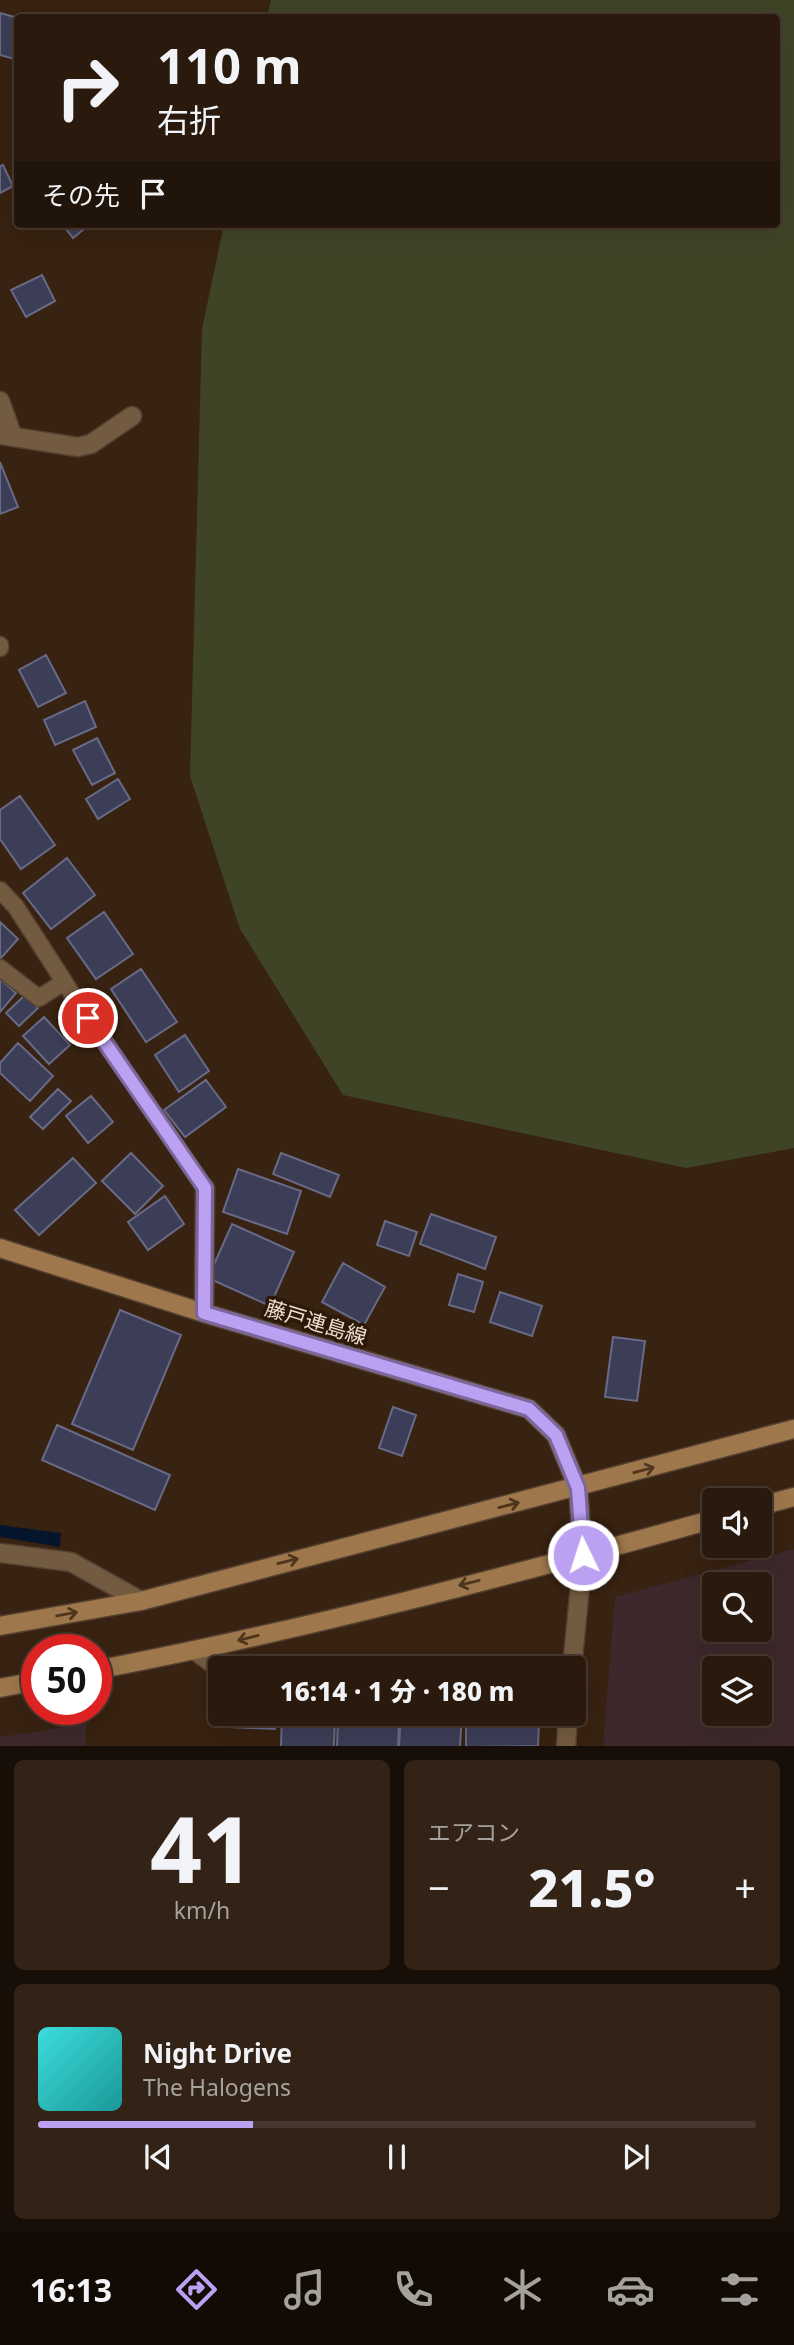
<!DOCTYPE html>
<html lang="ja">
<head>
<meta charset="utf-8">
<style>
	:root { --surface:#2a1a0d; --page:#322316; --text:#f1f3f6; --muted:#a5a19d; --line:#46382e; --accent:#bca0f2 }
	body { margin:0; font-family:"Noto Sans","Noto Sans JP",sans-serif; background:var(--page); color:var(--text); height:100vh; display:flex; flex-direction:column; font-size:26px; white-space:nowrap }
	* { box-sizing:border-box; margin:0 }
	p { font-size:23px; color:var(--muted) }
	.icon { flex:none; width:38px; height:38px; fill:none; stroke:currentColor; stroke-width:2; stroke-linecap:round; stroke-linejoin:round }
	.map { position:relative; height:1746px; overflow:hidden }
	.details { display:flex; flex-direction:column; gap:14px; padding:14px; background:#170e07; flex:1 }
	.details>* { flex:none }
	.banner { position:absolute; left:14px; top:14px; width:766px; height:214px; border-radius:7px; box-shadow:0 7px 28px #0002,0 0 0 2px var(--line); background:#2a1a0d; color:var(--text); overflow:hidden }
	.tools { position:absolute; left:702px; top:1488px; display:grid; gap:14px }
	.tools a { display:grid; place-items:center; width:70px; height:70px; border-radius:7px; background:var(--surface); box-shadow:0 7px 28px #0002,0 0 0 2px var(--line); font-size:35px }
	.speed { position:absolute; left:21px; top:1634px; display:flex; gap:14px; font-size:35px; font-weight:700; text-align:center }
	.speed>* { display:grid; place-content:center; width:91px; height:91px; border-radius:50%; background:var(--surface); box-shadow:0 7px 28px #0002,0 0 0 2px var(--line); line-height:1 }
	.speed .limit { border:10px solid #d22; background:#fff; color:#111 }
	.pin { position:absolute; display:grid; place-items:center; width:60px; height:60px; color:#fff; margin:-30px; border:4px solid #fff; border-radius:50%; box-shadow:0 2px 7px #0007 }
	.me { position:absolute; width:77px; margin:-38px; rotate:356deg; stroke-linejoin:round; filter:drop-shadow(0 0 5px #0008) }
	.turn { display:flex; align-items:center; gap:24px; height:147px; padding:0 28px; font-size:32px }
	.turn .icon { width:91px; height:91px; stroke-width:2.5 }
	.turn b { display:block; font-size:49px; line-height:60px }
	.then { display:flex; align-items:center; height:66px; padding:0 28px; background:#0003; gap:14px; font-size:26px }
	.big { font-size:52px; font-weight:800; line-height:1.1 }
	.details .tile { flex:1; display:flex; flex-direction:column; justify-content:center; gap:10px; min-width:0; padding:0 24px; border-radius:10px; background:var(--page) }
	.details .dial { align-items:center; gap:0 }
	.dial b { font-size:91px; line-height:1 }
	.song { display:flex; align-items:center; gap:21px }
	.cover { width:84px; height:84px; border-radius:10px; background:linear-gradient(135deg,hsl(180 70% 55%),hsl(180 70% 35%)) }
	.played { height:7px; border-radius:4px; background:linear-gradient(90deg,var(--accent) 30%,var(--line) 30%) }
	.keys { display:flex; justify-content:space-around; direction:ltr }
	.heat { display:flex; justify-content:space-between; align-items:center; font-size:38px; direction:ltr }
	.details .tiles { flex:1; display:grid; gap:14px; grid-template-columns:1fr 1fr }
	.tile:last-child { grid-column:span 2 }
	.trip { position:absolute; left:208px; top:1656px; width:378px; height:70px; border-radius:7px; background:var(--surface); box-shadow:0 7px 28px #0002,0 0 0 2px var(--line); font-weight:800; line-height:70px; text-align:center }
	.tabs { display:flex; height:112px; justify-content:space-around; align-items:center; background:#110a05; color:var(--muted) }
	.tabs .icon { width:49px; height:49px }
	.tabs .active { color:var(--accent) }
	.tabs b { font-size:32px; color:var(--text) }
	.map>svg:first-child { display:block }
</style>
</head>
<body>
<div class="map">
<svg width="794" height="1747" viewBox="0 0 794 1747">
	<rect width="100%" height="100%" fill="#382211"/>
	<path fill="#3d292c" fill-rule="evenodd" d="M 794,1549 L 794,1746 L 603,1746 L 615,1597 ZM 714,1584 L 760,1584 L 760,1629 L 714,1629 ZM 714,1668 L 760,1668 L 760,1713 L 714,1713 Z
		M 86,1724 L 86,1746 L 0,1746 L 0,1737 Z"/>
	<path fill="#404427" d="M 271,0 L 794,0 L 794,1148 L 686,1168 L 343,1095 L 240,929 L 190,776 L 202,329 L 224,224 L 777,224 L 777,18 L 267,17 Z"/>
	<path fill="#04152c" d="M 0,1525 L 61,1533 L 60,1547 L 0,1537 Z"/>
	<path fill="#3c3e57" stroke="#686a86" stroke-width="2" d="M 0,13 L 18,18 L 18,60 L 0,55 Z
		M 3,165 L 13,186 L 0,193 L 0,166 Z
		M 62,224 L 90,224 L 73,238 Z
		M 42,275 L 55,301 L 26,317 L 11,290 Z
		M 0,462 L 18,507 L 0,514 Z
		M 46,655 L 66,693 L 38,707 L 19,670 Z
		M 85,701 L 96,727 L 55,745 L 44,720 Z
		M 97,738 L 115,773 L 92,785 L 73,750 Z
		M 118,779 L 130,799 L 98,819 L 86,799 Z
		M 20,796 L 55,845 L 21,869 L 0,839 L 0,810 Z
		M 67,858 L 95,895 L 51,929 L 23,893 Z
		M 104,912 L 133,954 L 96,979 L 67,938 Z
		M 0,922 L 18,939 L 0,959 Z
		M 141,969 L 177,1022 L 146,1042 L 111,989 Z
		M 0,979 L 16,993 L 0,1012 Z
		M 26,994 L 38,1008 L 19,1026 L 6,1013 Z
		M 44,1017 L 70,1045 L 49,1064 L 23,1036 Z
		M 185,1035 L 209,1071 L 179,1092 L 155,1055 Z
		M 18,1043 L 53,1076 L 30,1101 L 0,1073 L 0,1063 Z
		M 206,1080 L 226,1107 L 185,1137 L 164,1110 Z
		M 58,1089 L 71,1101 L 43,1129 L 30,1117 Z
		M 91,1096 L 113,1122 L 88,1143 L 66,1116 Z
		M 131,1153 L 163,1186 L 135,1214 L 102,1181 Z
		M 281,1153 L 339,1175 L 330,1197 L 273,1174 Z
		M 73,1158 L 96,1183 L 39,1235 L 15,1210 Z
		M 238,1169 L 301,1191 L 287,1234 L 223,1212 Z
		M 165,1196 L 184,1224 L 148,1250 L 128,1222 Z
		M 431,1214 L 496,1237 L 485,1269 L 420,1244 Z
		M 385,1221 L 417,1232 L 409,1256 L 377,1245 Z
		M 232,1224 L 294,1252 L 270,1306 L 208,1278 Z
		M 343,1263 L 385,1287 L 364,1325 L 322,1302 Z
		M 458,1274 L 483,1282 L 474,1312 L 449,1305 Z
		M 500,1292 L 542,1306 L 532,1336 L 490,1322 Z
		M 120,1310 L 181,1335 L 133,1450 L 72,1424 Z
		M 613,1337 L 645,1341 L 637,1401 L 605,1397 Z
		M 393,1407 L 416,1415 L 402,1456 L 379,1448 Z
		M 57,1425 L 170,1475 L 155,1510 L 42,1460 Z
		M 230,1713 L 276,1713 L 275,1729 L 230,1727 Z
		M 282,1713 L 335,1713 L 334,1747 L 281,1747 Z
		M 401,1713 L 462,1713 L 460,1747 L 399,1747 Z
		M 466,1713 L 530,1713 L 529,1721 L 539,1721 L 538,1746 L 466,1747 Z
		M 338,1717 L 399,1719 L 398,1747 L 337,1747 Z"/>
	<g fill="none" stroke-linecap="round" stroke-linejoin="round">
		<defs>
			<path id="lane" d="M 0,645 L 0,648
				M 0,890 L 16,907 L 74,997 L 205,1188
				M 0,968 L 39,998 L 64,982
				M 194,1651 L 220,1670"/>
			<path id="street" d="M 0,401 L 13,437
				M 0,435 L 78,447 L 91,444 L 132,416
				M 204,1313 L 205,1188
				M 0,1553 L 71,1562 L 141,1601
				M 572,1668 L 583,1555
				M 566,1747 L 568,1713"/>
			<path id="secondary" d="M 0,1248 L 204,1313 L 529,1409 L 556,1435 L 578,1488 L 583,1555
				M 760,1506 L 794,1497
				M 0,1626 L 141,1601 L 794,1429
				M 96,1670 C 304,1630 510,1576 714,1519
				M 0,1688 L 37,1681"/>
		</defs>
		<use href="#lane" stroke="#554030" stroke-width="19"/>
		<use href="#street" stroke="#554030" stroke-width="21"/>
		<use href="#secondary" stroke="#554030" stroke-width="21"/>
		<use href="#lane" stroke="#735b41" stroke-width="16"/>
		<use href="#street" stroke="#735b41" stroke-width="18"/>
		<use href="#secondary" stroke="#9e774c" stroke-width="18"/>
	</g>
	<defs><path id="oneway-shaft" d="M-6 0H5M1.5-3L5.5 0L1.5 3" fill="none" stroke-width="1.6" stroke-linecap="round" stroke-linejoin="round" transform="scale(1.75)"/></defs>
	<g stroke="#4f351c">
		<use href="#oneway-shaft" transform="translate(644 1470) rotate(-15)"/>
		<use href="#oneway-shaft" transform="translate(509 1505) rotate(-14)"/>
		<use href="#oneway-shaft" transform="translate(288 1561) rotate(-14)"/>
		<use href="#oneway-shaft" transform="translate(469 1583) rotate(166)"/>
		<use href="#oneway-shaft" transform="translate(67 1614) rotate(-10)"/>
		<use href="#oneway-shaft" transform="translate(248 1638) rotate(166)"/>
	</g>
	<g fill="none" stroke-linecap="round" stroke-linejoin="round">
		<defs>
			<path id="route" d="M 88,1018 L 205,1188 L 204,1313 L 529,1409 L 556,1435 L 578,1488 L 583,1555"/>
		</defs>
		<use href="#route" stroke="#7a689d" stroke-width="18"/>
		<use href="#route" stroke="#bca0f2" stroke-width="12"/>
	</g>
	<g text-anchor="middle" dominant-baseline="central" stroke-width="7" stroke-linejoin="round" paint-order="stroke">
		<g font-size="21" fill="#eddfd4" stroke="#2d1907">
			<text transform="translate(316 1322) rotate(17)">藤戸連島線</text>
		</g>
	</g>
</svg>
<div class="tools">
<a><svg class="icon" aria-label="sound" viewBox="0 0 24 24"><path d="M4 9h4l5-4v14l-5-4H4zM17 9q2 3 0 6"/></svg></a>
<a><svg class="icon" aria-label="search" viewBox="0 0 24 24"><circle cx="10" cy="10" r="6"/><path d="M15 15l6 6"/></svg></a>
<a><svg class="icon" aria-label="layers" viewBox="0 0 24 24"><path d="M12 4l9 5-9 5-9-5zM3 14l9 5 9-5"/></svg></a>
</div>
<div class="speed"><div class="limit">50</div></div>
<div class="pin" style="left:88px;top:1018px;background:#d93025"><svg class="icon" aria-label="arrive" viewBox="0 0 24 24"><path d="M6 21V4h12l-3 4 3 4H6"/></svg></div>
<svg class="me" style="left:583px;top:1555px" viewBox="-20 -20 40 40"><circle r="17" fill="#bca0f2" stroke="#fff" stroke-width="3"/><path d="M0-11L8 9 0 5-8 9z" fill="#fff"/></svg>
<div class="trip">16:14 · 1 分 · 180 m</div>
<div class="banner">
<div class="turn"><svg class="icon" aria-label="right" viewBox="0 0 24 24"><path d="M7 20v-9h11M14 6l5 5-5 5"/></svg><div><b>110 m</b>右折</div></div>
<div class="then">その先<svg class="icon" aria-label="arrive" viewBox="0 0 24 24"><path d="M6 21V4h12l-3 4 3 4H6"/></svg></div>
</div>
</div>
<section class="details">
<div class="tiles">
<div class="tile dial"><b>41</b><p>km/h</p></div>
<div class="tile"><p>エアコン</p>
<div class="heat"><a>−</a><b class="big">21.5°</b><a>+</a></div>
</div>
<div class="tile">
<div class="song"><i class="cover"></i><div><b>Night Drive</b><p>The Halogens</p></div></div>
<div class="played"></div>
<div class="keys"><svg class="icon" aria-label="previous" viewBox="0 0 24 24"><path d="M18 5L8 12l10 7zM5 5v14"/></svg><svg class="icon" aria-label="pause" viewBox="0 0 24 24"><path d="M8 5v14M16 5v14"/></svg><svg class="icon" aria-label="next" viewBox="0 0 24 24"><path d="M6 5l10 7-10 7zM19 5v14"/></svg></div>
</div>
</div>
</section>
<nav class="tabs">
<b>16:13</b>
<svg class="icon active" aria-label="directions" viewBox="0 0 24 24"><path d="M12 3l9 9-9 9-9-9zM9 14v-3h6M13 9l2 2-2 2"/></svg>
<svg class="icon" aria-label="music" viewBox="0 0 24 24"><path d="M9 18V5l10-2v13"/><circle cx="6" cy="18" r="3"/><circle cx="16" cy="16" r="3"/></svg>
<svg class="icon" aria-label="phone" viewBox="0 0 24 24"><path d="M5 4h4l2 5-3 2q2 4 5 5l2-3 5 2v4C11 20 4 13 5 4z"/></svg>
<svg class="icon" aria-label="climate" viewBox="0 0 24 24"><path d="M12 3v18M4 7l16 10M4 17L20 7"/></svg>
<svg class="icon" aria-label="car" viewBox="0 0 24 24"><path d="M5 17H2v-5l4-1 3-4h7l3 4 3 1v5h-3M9 17h6M6 11h13"/><circle cx="7" cy="17" r="2"/><circle cx="17" cy="17" r="2"/></svg>
<svg class="icon" aria-label="filters" viewBox="0 0 24 24"><path d="M4 7h16M4 17h16"/><circle cx="9" cy="7" r="2"/><circle cx="15" cy="17" r="2"/></svg>
</nav>
</body>
</html>
